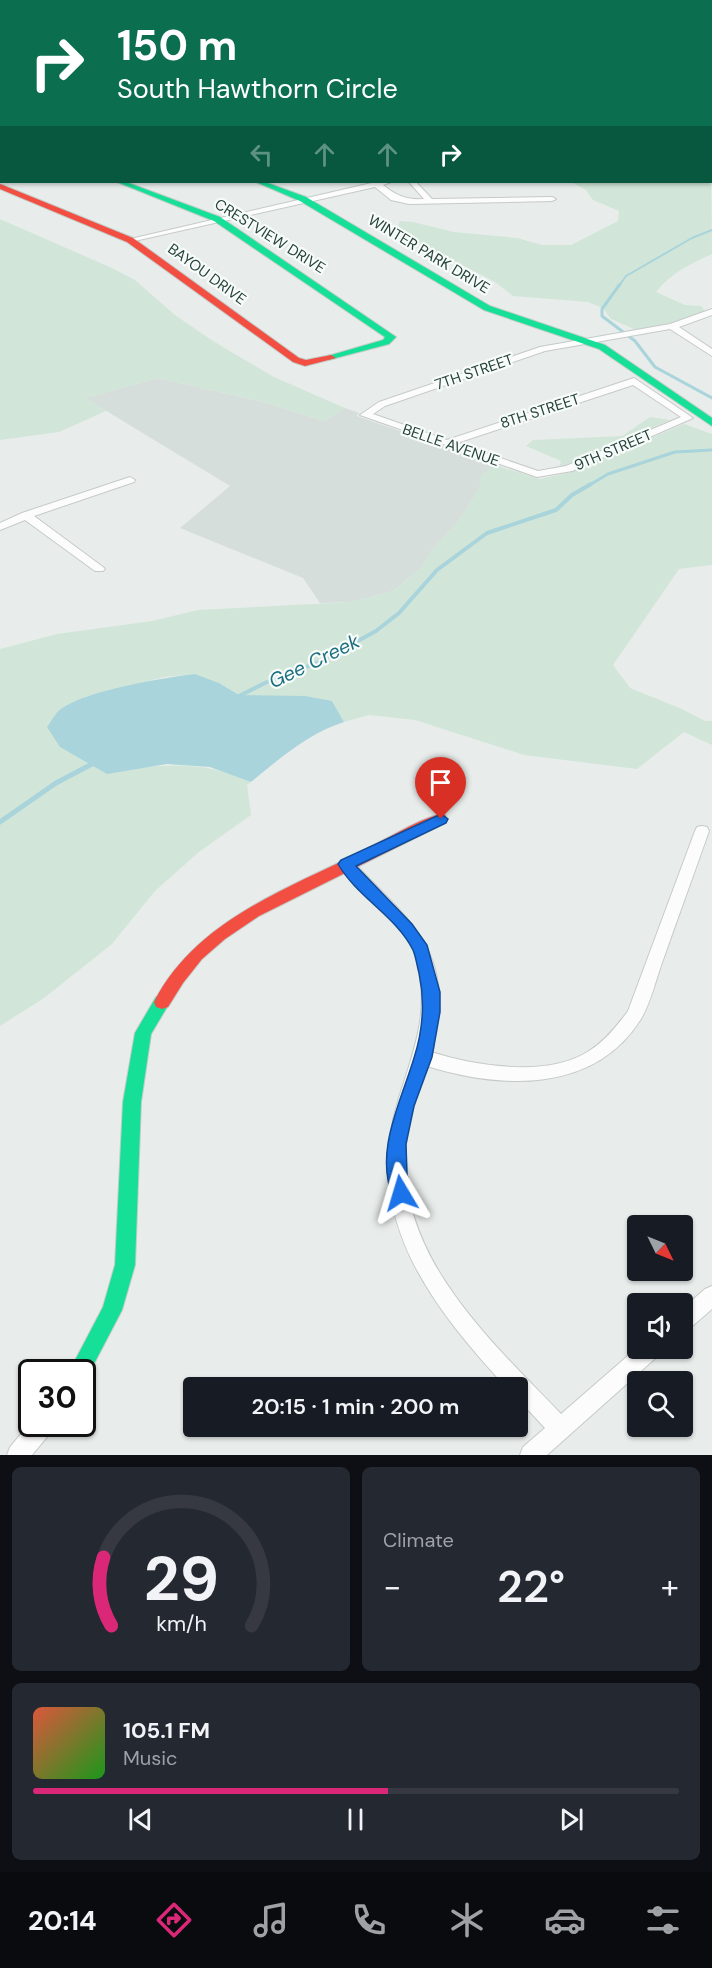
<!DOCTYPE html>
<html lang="en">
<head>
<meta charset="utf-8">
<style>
	:root { --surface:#171b24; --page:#242831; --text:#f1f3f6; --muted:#9ea1a6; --line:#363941; --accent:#db2777 }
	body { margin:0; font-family:"DM Sans",sans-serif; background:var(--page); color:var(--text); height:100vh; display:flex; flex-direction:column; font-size:22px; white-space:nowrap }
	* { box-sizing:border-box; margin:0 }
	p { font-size:20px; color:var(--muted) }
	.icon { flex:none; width:33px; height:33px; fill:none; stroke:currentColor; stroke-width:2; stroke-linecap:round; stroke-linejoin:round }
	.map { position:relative; height:1455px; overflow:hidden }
	.details { display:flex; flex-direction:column; gap:12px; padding:12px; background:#0d0f14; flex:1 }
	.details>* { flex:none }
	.hud { position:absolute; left:0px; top:0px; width:712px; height:183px; box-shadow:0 2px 4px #0004; background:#0b6e4f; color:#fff; overflow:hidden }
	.needle { width:39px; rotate:133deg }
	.fabs { position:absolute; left:627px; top:1215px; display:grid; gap:12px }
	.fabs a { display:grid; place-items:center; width:66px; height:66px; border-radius:6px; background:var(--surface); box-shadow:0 2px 4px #0004; font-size:30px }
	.speed { position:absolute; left:18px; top:1359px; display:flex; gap:12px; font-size:30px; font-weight:700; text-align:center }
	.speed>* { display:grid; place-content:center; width:78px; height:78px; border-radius:50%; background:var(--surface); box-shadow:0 2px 4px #0004; line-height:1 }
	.speed .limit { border:3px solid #111; border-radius:9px; background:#fff; color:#111 }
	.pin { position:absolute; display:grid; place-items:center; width:51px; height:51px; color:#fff; margin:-62px -26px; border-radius:50% 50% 50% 0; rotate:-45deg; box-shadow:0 0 6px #0007 }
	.pin .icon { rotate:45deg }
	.me { position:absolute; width:66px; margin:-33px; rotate:353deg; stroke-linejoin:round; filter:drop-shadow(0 0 4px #0008) }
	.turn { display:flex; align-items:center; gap:21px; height:126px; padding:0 18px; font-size:27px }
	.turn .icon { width:78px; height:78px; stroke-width:2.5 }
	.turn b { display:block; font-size:42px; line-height:51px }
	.lanes { display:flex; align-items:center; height:57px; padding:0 18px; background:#0003; justify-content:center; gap:30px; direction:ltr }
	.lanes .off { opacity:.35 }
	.big { font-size:45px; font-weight:600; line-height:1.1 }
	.details .tile { flex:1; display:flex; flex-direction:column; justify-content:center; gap:9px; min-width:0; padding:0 21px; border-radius:9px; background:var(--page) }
	.details .dial { align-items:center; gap:0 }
	.dial svg { height:156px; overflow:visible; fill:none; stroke:var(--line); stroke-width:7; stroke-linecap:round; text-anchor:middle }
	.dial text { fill:var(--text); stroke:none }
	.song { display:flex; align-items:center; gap:18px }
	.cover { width:72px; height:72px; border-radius:9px; background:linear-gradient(135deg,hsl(10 70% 55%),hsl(120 70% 35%)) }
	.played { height:6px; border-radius:3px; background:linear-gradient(90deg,var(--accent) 55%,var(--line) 55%) }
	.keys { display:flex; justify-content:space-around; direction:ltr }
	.heat { display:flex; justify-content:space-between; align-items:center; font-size:33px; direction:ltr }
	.details .tiles { flex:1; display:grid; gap:12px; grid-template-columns:1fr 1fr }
	.tile:last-child { grid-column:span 2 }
	.trip { position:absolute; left:183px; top:1377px; width:345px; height:60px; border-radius:6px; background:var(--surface); box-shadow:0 2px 4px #0004; font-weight:600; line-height:60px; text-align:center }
	.menu { display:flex; height:96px; justify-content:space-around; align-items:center; background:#090b0e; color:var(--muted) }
	.menu .icon { width:42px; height:42px }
	.menu .current { color:var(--accent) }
	.menu b { font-size:27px; color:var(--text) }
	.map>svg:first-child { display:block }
</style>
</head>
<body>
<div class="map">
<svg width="712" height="1455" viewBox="0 0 712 1455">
	<rect width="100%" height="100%" fill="#e8edeb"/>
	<path fill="#d6dedb" d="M 158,378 L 259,401 L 324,421 L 345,408 L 359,413 L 357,416 L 509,469 L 495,465 L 458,522 L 433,549 L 422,567 L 393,591 L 351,602 L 320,603 L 303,578 L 180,528 L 230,486 L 85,398 Z"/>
	<path fill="#d1e6d8" d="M 711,151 L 712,254 C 690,264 671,273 656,292 L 685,305 L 701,306 L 705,311 L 668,324 L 636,330 L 611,319 L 603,308 L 588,302 L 513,296 L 495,282 L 415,241 L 398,226 L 400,221 L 413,222 L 454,232 L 517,238 L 542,245 L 571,245 L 618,221 L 619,211 L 593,200 L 586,190 L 571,182 L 711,182 Z
		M 0,219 L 112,268 L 135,280 L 175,315 L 213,341 L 274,377 L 345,408 L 324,421 L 259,401 L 158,378 L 86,398 L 106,411 L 59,432 L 0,440 Z
		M 650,417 L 670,420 L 563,466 L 559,467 L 561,461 L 526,446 L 533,440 L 622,436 Z
		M 684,424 L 712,434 L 712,565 L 679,569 L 613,665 L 630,688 L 682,709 L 705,721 L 712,721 L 712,745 L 684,732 L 637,769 L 524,755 L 415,720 L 369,715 L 344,722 L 332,701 L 239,695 L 219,683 L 195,674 L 164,677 L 84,697 L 138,768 C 178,763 214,764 251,782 L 247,785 L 251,815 L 199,852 L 155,891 L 112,944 L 44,998 L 0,1026 L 0,649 L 57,634 L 152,621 L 198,610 L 351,602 L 393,591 L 422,567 L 433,549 L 458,522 L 479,489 L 481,475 L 495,465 L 540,479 L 571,472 Z"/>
	<path fill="#a9d4db" d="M 195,674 L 219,683 L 239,695 L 305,696 L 332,701 L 344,722 C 309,733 279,759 251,782 L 210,767 L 167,764 L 107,774 L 60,747 L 47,727 C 51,722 55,713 61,709 C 87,690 163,678 195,674 Z"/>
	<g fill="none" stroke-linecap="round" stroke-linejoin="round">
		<path stroke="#a9d4db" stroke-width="2" d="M 619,286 L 626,276 L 692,238 L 712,230"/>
		<path stroke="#a9d4db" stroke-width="3" d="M 620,284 L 602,309 L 602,316 L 635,341 L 655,367 L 712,398
			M 588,486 L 608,474 L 675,452 L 712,450"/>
		<path stroke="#a9d4db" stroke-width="4" d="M 235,698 L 265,683 L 319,662 L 376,631 L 399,613 L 437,570 L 487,533 L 556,510 L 572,495 L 591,484"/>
		<path stroke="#a9d4db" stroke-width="5" d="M 0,822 L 56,783 L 94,763"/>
		<defs>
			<path id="street" d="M 97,0 L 128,0 L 89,2 Z
				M 235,0 L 244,2 L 237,2 Z
				M 334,0 L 344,2 L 336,2 Z
				M 434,0 L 444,2 L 436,2 Z
				M 535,0 L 545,2 L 537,2 Z
				M 0,2 L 2,2 L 2,6 L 0,6 Z
				M 0,21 L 2,21 L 2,25 L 0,25 Z
				M 0,45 L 2,45 L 2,49 L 0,49 Z
				M 711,49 L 712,49 L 712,53 L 711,53 Z
				M 711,113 L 712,113 L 712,118 L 711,118 Z
				M 0,142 L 2,142 L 2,146 L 0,146 Z
				M 376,182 L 391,182 L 383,185 C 397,196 406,200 424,199 L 409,182 L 416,182 L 432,199 L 552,197 L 556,199 L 552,201 L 409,204 L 391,200 L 375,187 L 130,242 L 126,240 Z
				M 712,309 L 712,315 L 679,327 L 712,349 L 712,356 L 670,329 L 545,351 L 385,406 L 373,414 L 447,440 L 634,378 L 693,418 L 572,471 L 537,477 L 360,415 L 379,402 L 540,347 L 670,324 ZM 633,385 L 681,417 L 566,466 L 538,471 L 457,443 Z
				M 130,477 L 135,480 L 134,482 L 34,516 L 103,567 L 105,569 L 103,571 L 95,571 L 25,520 L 0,530 L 0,523 L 22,513 Z
				M 702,826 L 707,827 L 709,831 C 694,874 678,917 663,960 C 656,979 651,1002 641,1019 C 594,1094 501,1089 427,1066 C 419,1091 408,1118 406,1145 C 396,1256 491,1341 561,1414 L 638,1347 L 662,1348 L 659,1355 L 547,1455 L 520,1455 L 523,1447 L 545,1428 L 518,1399 L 518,1388 L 507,1388 C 431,1306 362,1217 398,1101 C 414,1049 432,1009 415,954 C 404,918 357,896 338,864 L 341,860 L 351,860 C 413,924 458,954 431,1052 C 475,1066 548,1078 589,1051 C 605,1041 617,1026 628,1011 L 695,831 L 697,827 Z
				M 712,1286 L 712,1309 L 689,1329 L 682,1332 L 682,1309 L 705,1289 Z
				M 32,1421 L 32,1424 L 54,1424 L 51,1432 L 32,1455 L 7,1455 L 10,1447 Z"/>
			<path id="fast" d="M 117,182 L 126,182 L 220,217 L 396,337 L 389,344 L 328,360 L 328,356 L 383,340 L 385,337 L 214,221 Z
				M 256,182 L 265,182 L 306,197 L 490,306 L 605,345 L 712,418 L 712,426 L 599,349 L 484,310 L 300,201 Z
				M 162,995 L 168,997 L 170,1002 L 151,1034 L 141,1102 L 135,1265 L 122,1310 L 86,1379 L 82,1381 L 82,1372 L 69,1372 L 103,1307 L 115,1265 L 123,1102 L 135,1033 L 156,997 Z"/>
			<path id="slow" d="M 0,16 L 2,17 L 2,21 L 0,20 Z"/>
			<path id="jam" d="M 0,184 L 133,238 L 299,358 L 306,360 L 331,355 L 336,358 L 305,366 L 293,362 L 127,242 L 0,189 Z
				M 440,814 L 445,815 L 447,819 L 445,823 L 259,916 L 225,939 L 202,959 L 183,983 L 168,1007 L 162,1009 L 156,1007 L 154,1002 C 195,922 282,891 357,854 C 384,841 412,822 440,814 Z"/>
		</defs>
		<use href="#street" stroke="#c5cac8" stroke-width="2"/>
		<use href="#fast" stroke="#c3cbc8" stroke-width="2"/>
		<use href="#slow" stroke="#c3cbc8" stroke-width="2"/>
		<use href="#jam" stroke="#c3cbc8" stroke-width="2"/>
		<use href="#street" fill="#fcfcfc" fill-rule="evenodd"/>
		<use href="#fast" fill="#16e098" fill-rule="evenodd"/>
		<use href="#slow" fill="#ffcf43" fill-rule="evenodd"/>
		<use href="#jam" fill="#f24e42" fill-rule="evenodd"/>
	</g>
	<path fill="#1a73e8" stroke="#114b97" stroke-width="1.5" d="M 441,814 L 448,819 L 446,823 L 356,866 L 412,924 L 427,945 L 440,992 L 440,1012 L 432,1057 L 414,1106 L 406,1144 L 407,1174 L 410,1193 L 407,1199 L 401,1202 L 394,1199 C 373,1153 401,1102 414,1058 C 423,1030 425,1001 419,973 C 417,966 416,957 413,950 C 396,916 357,897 338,864 L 341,860 Z"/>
	<g text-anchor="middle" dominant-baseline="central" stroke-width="4.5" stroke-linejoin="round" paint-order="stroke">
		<g font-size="15" fill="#24423a" stroke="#f7fbf9">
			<text transform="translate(270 236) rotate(32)">CRESTVIEW DRIVE</text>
			<text transform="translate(429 254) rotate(31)">WINTER PARK DRIVE</text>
			<text transform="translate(207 274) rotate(36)">BAYOU DRIVE</text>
			<text transform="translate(474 372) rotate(-19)">7TH STREET</text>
			<text transform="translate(540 411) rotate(-18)">8TH STREET</text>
			<text transform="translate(451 445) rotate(19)">BELLE AVENUE</text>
			<text transform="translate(613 450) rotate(-23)">9TH STREET</text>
		</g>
		<g font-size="20" font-style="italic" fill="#1c6f80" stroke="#f7fbf9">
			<text transform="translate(314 661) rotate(-26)">Gee Creek</text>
		</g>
	</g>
</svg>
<div class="fabs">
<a><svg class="needle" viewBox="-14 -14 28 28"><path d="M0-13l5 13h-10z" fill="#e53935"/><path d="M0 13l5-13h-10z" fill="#9ea1a6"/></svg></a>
<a><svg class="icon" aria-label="sound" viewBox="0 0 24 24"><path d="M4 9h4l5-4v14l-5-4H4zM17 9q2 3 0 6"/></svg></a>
<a><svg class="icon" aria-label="search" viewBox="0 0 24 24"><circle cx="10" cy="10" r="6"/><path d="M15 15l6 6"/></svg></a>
</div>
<div class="speed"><div class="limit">30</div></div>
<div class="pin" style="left:441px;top:819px;background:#d93025"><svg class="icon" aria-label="arrive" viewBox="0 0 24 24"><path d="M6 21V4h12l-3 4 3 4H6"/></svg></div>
<svg class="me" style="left:401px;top:1193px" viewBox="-20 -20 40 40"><path d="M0-17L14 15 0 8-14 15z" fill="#1a73e8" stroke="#fff" stroke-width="4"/></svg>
<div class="trip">20:15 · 1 min · 200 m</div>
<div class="hud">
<div class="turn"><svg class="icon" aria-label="right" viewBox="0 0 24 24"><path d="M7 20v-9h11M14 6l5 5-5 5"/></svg><div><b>150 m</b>South Hawthorn Circle</div></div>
<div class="lanes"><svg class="icon off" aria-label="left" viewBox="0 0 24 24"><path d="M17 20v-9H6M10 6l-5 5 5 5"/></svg><svg class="icon off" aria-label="ahead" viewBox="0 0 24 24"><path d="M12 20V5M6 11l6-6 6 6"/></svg><svg class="icon off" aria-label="ahead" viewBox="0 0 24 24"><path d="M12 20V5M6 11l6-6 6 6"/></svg><svg class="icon" aria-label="right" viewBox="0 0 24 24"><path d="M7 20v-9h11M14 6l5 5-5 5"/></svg></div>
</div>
</div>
<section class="details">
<div class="tiles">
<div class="tile dial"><svg viewBox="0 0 100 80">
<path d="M14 69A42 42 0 1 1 86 69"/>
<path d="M14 69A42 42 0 0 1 10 34" stroke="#db2777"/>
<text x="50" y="56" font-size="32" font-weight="700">29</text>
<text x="50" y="72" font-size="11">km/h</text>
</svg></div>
<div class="tile"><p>Climate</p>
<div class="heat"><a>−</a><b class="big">22°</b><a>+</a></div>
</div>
<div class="tile">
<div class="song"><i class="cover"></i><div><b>105.1 FM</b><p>Music</p></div></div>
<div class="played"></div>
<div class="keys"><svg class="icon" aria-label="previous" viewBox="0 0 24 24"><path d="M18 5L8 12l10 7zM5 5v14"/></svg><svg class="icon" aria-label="pause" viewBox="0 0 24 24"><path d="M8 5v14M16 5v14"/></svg><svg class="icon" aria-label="next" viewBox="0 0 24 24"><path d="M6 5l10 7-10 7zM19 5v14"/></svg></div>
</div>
</div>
</section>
<nav class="menu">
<b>20:14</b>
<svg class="icon current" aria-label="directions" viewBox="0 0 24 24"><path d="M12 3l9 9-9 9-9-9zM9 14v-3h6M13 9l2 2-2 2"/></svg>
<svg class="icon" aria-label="music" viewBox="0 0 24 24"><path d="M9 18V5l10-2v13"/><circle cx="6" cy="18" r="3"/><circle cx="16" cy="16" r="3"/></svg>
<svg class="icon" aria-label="phone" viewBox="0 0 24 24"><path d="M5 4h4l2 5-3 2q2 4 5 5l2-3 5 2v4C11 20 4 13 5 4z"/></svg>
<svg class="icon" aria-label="climate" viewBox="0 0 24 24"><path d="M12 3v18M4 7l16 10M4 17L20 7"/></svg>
<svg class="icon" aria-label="car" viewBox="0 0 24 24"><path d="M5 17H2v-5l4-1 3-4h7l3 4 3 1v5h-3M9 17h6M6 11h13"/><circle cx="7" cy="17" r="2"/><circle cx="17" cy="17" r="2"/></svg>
<svg class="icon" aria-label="filters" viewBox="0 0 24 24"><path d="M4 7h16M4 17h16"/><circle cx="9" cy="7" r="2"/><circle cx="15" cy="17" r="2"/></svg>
</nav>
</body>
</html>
